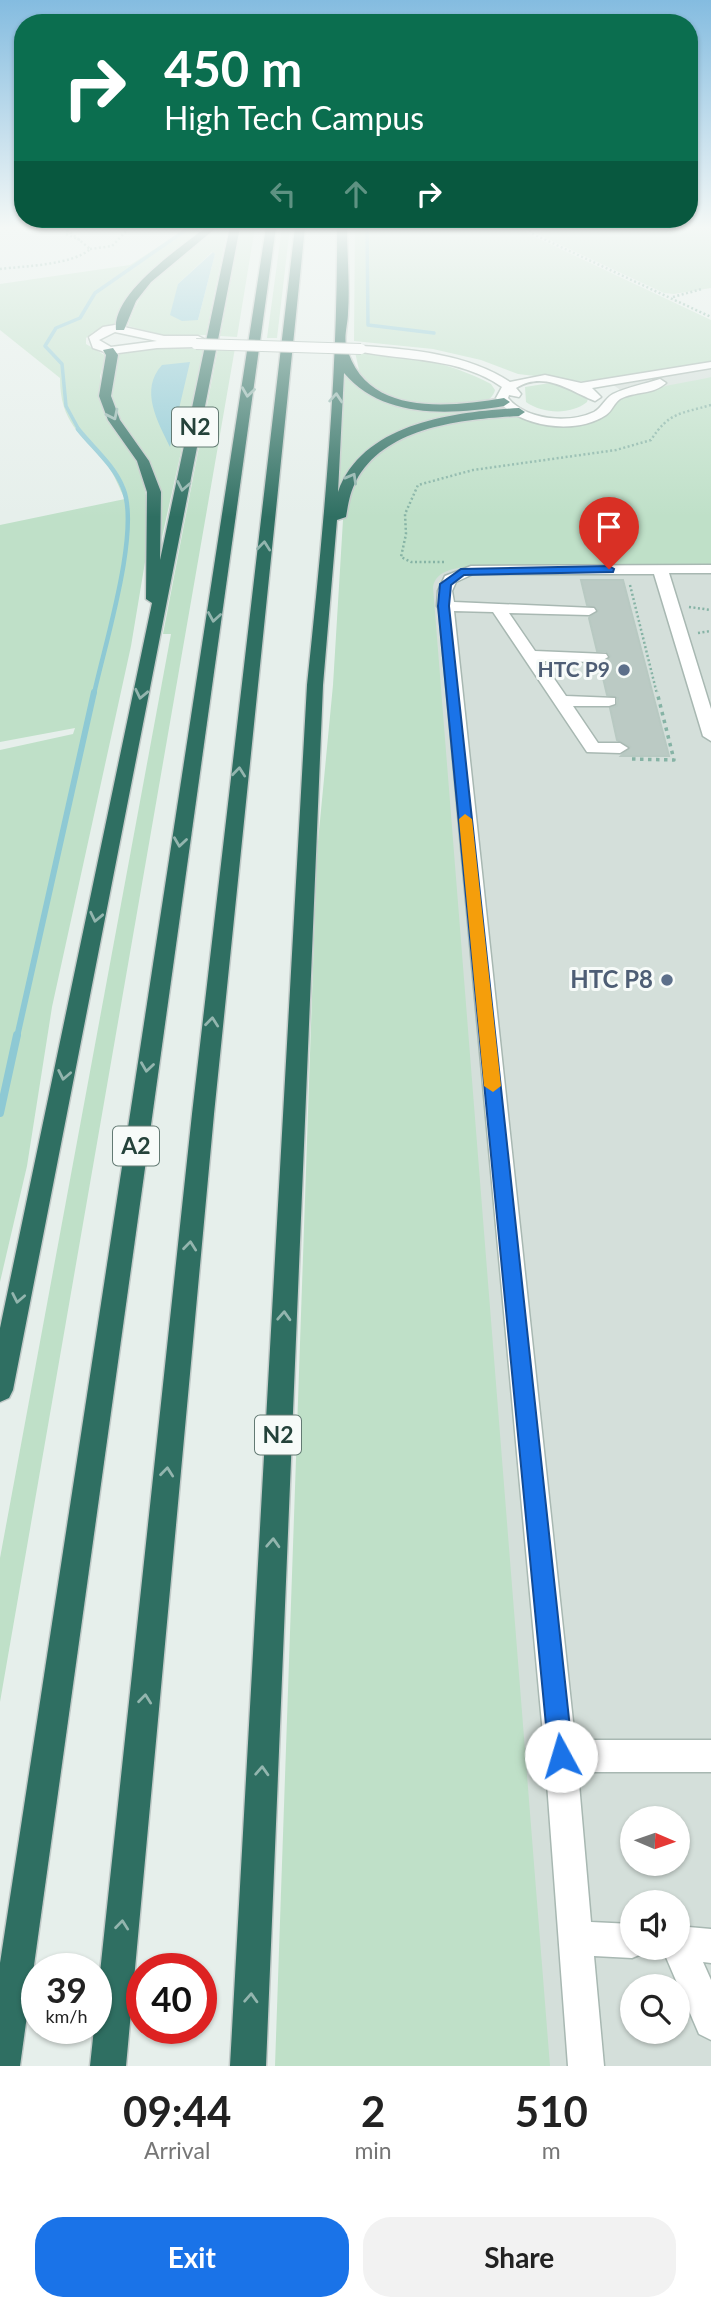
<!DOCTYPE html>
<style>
body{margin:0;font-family:Lato,sans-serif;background:#f2f2f2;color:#222;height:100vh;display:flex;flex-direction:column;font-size:26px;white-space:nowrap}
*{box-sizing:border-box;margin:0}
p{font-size:23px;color:#767676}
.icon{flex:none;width:38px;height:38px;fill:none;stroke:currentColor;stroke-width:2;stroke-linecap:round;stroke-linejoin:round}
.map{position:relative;height:2066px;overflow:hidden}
.drawer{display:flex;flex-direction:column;background:#fff;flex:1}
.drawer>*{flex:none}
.guide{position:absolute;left:14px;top:14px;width:684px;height:214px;border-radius:28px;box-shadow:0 2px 5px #0004;background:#0b6e4f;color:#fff;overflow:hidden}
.needle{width:46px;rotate:92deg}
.fabs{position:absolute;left:620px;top:1806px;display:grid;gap:14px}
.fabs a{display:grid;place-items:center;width:70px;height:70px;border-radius:50%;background:#fff;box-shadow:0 2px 5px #0004;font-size:35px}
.speed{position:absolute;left:21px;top:1953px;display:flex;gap:14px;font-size:35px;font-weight:700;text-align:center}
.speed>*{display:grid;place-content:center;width:91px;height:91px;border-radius:50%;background:#fff;box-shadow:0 2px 5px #0004;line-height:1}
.speed small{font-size:18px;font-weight:400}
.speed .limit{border:10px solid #d22;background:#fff;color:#111}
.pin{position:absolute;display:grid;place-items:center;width:60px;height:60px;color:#fff;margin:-72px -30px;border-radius:50% 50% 50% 0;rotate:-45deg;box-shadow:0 0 7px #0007}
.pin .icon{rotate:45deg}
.me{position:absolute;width:77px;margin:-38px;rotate:354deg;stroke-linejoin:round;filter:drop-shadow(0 0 5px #0008)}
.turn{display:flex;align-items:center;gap:24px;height:147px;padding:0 35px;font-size:32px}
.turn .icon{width:91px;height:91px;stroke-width:2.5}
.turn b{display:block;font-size:49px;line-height:60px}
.lanes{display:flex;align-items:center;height:66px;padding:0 35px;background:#0003;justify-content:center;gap:35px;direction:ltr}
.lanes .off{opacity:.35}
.eta{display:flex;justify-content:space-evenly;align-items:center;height:119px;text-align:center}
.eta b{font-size:42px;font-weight:700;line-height:49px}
.primary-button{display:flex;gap:14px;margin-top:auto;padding:14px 35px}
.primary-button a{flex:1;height:80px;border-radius:28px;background:#1a73e8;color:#fff;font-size:28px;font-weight:700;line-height:80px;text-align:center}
.primary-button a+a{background:#f2f2f2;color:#222}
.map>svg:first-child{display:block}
</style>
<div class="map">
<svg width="711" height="2066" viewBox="0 0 711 2066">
<rect width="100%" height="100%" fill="#e6efeb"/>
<path fill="#d4dfda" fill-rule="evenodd" d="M711 351V2066H416L385 485 662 419 583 364ZM632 1818H677V1864H632ZM632 1902H677V1948H632ZM632 1986H677V2032H632Z"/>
<g fill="#bfe0c8" fill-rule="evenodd">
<path d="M189 227H206L133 288 116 325 93 332 86 338V344L106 356 100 376V396L139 463 150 514 148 544 131 646 52 1007 27 1166 0 1282V750L73 734 75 728 0 742V525L125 499C119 488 115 475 107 465 81 433 60 423 60 378L0 330V284L130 265Z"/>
<path d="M215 227H228L206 335 167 336 128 326C145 271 179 265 215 227ZM212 252 215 254 198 320 178 284Z"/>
<polygon points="241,227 255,227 237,337 220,336"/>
<polygon points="282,227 290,227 277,338 267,338"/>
<polygon points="355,227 521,227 531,235 711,320 711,362 595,383 518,374 481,360 433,349 354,341"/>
<polygon points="544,227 711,227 711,288 674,294 664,293 535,233 548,230"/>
<path d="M160 348 204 349 158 555C160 533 164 511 159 490 150 458 113 420 110 395 108 381 115 366 118 353Z"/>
<polygon points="218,348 235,348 0,1702 0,1558 171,634 163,634"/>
<path d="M355 352C404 354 447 361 491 384L495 390C488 420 404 402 383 394 375 391 368 384 361 379Z"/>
<path d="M344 370C366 406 414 411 452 412 462 412 476 409 484 413 438 425 369 430 344 477 338 487 336 502 332 513Z"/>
<path d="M711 377V565L473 566C458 568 436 569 433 587L550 2066H275L317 852 333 685 343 520C346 507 348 491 354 479 377 433 465 415 512 416 538 417 566 428 592 419 601 416 609 405 617 400 638 389 686 383 711 377Z"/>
<path d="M550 383 566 385 588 398 587 402C571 415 543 414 526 402L525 387Z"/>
</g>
<g fill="#8ec9d4">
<polygon points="213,252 215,254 198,320 182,321 170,315 178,284"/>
<path d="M190 362 170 447C158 422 139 390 162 365Z"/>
</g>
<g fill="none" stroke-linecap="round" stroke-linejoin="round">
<g stroke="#8ec9d4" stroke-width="3.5">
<polyline points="367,227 368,325 434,333"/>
<polyline points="79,430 66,406 62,364 45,346 56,328 80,318 95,293 190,227"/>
</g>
<path stroke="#8ec9d4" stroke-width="4.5" d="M78 429C93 448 114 465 123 488 141 530 104 647 94 694"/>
<polyline stroke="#8ec9d4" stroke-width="6" points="17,1037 94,692"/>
<polyline stroke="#8ec9d4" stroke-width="8" points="0,1113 17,1035"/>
</g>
<polygon fill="#bbcac4" stroke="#b8c9c2" stroke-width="2" points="581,580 623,580 669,756 621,756 630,747 617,740 610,708 617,706 618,698 607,695 600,665 610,656 606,651 597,651 589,618 598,610 587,605"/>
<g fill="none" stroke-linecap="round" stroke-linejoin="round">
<g stroke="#a8b8b2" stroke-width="3">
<g id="minor">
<path d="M115 325 164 336H198L204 339 196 347 157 348 111 354 93 348 89 337 103 327ZM115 332 157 341 111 347 99 340Z"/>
<path d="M361 346C410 349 468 354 510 382L545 375 581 383 711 362V368L592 388 601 397 595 401C571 392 545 370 516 388L521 394 519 397 509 395 508 398C526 420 568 424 594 412 602 408 605 398 613 394 627 387 645 384 660 379L666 383C653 395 635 391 620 399 614 403 612 411 606 415 575 436 517 427 496 398L502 387C460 357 406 361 357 351L355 349Z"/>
<polygon points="711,565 711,573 669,573 711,709 711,741 703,736 654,574 473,574 456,582 452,591 454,602 594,608 596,611 589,615 509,613 535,651 606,654 608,657 600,662 542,661 566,696 615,698 615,704 609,706 573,706 598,743 620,743 628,748 620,753 587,752 493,612 454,611 575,1740 711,1740 711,1772 578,1772 591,1922 632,1924 632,1948 646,1948 644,1953 632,1958 594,1956 604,2066 568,2066 545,1756 439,609 437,606 438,591 445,576 471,566"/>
<polygon points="677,1926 711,1929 711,1963 703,1962 711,1980 711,2040 699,2034 662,1948 677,1948"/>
</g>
</g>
<g stroke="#c2cac8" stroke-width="3">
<g id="highway">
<path d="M206 227H217L151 282 136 301 124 330H116C112 293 179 249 206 227Z"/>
<polygon points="230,227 240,227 13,1390 9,1398 0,1402 0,1328 152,603 146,599 147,492 137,461 108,420 99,396 106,355 103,350 113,348 118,355 111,396 120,420 149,461 161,492 160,560"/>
<polygon points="266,227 276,227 20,2066 0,2066 0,1963"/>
<polygon points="295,227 305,227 214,1114 126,2066 90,2066 192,1114"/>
<path d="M337 227H347C347 255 350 285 348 313 348 322 344 336 346 345 364 416 445 408 504 398L510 402 504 406C450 415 383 419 344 373L338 492C363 422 456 412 519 408L525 412 519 416C464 419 385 426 356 481 350 492 348 505 346 517L337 520 323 685 266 2066H230L307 685C323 533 338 380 337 227Z"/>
</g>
</g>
<g stroke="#86b3a5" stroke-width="2.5" stroke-dasharray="2 2.5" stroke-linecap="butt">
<polyline points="526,227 533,234 711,317"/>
<polyline points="68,230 66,234 80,240"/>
<polyline points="90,249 112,246 130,227"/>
<path d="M0 269C24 266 73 265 90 249L64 227"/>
<polyline points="673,297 702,289"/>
<path d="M444 562H411L401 557 406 534 405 514 418 485 473 470 616 450 651 440C669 412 680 414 711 405"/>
<polyline points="630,585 657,694"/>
<polyline points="689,607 711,610"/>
<polyline points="698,633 711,631"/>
</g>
<polyline stroke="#86b3a5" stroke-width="3.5" stroke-dasharray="3.5 4.5" stroke-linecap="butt" points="632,759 674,760 657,692"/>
<use href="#minor" fill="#fff" fill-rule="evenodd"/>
<use href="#highway" fill="#2f6f62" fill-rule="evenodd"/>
<g stroke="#a8b8b2" stroke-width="12" stroke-linecap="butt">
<polyline id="minor-bridge" points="196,344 361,349"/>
</g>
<use href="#minor-bridge" stroke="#fff" stroke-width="10"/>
</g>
<defs><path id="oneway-chevron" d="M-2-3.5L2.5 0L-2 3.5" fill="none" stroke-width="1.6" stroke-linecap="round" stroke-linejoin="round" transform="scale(1.75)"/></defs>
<g stroke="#93b5ae">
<use href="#oneway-chevron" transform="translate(248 392) rotate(98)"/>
<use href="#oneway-chevron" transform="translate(336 398) rotate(-86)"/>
<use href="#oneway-chevron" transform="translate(113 415) rotate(64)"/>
<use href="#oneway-chevron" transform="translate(352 478) rotate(-61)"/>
<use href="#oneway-chevron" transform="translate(183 486) rotate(101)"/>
<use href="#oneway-chevron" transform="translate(264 546) rotate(-84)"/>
<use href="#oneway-chevron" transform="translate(214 617) rotate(99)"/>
<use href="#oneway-chevron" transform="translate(141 694) rotate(102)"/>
<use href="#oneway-chevron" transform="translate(239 772) rotate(-84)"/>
<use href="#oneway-chevron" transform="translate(180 842) rotate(98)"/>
<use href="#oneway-chevron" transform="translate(96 917) rotate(102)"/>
<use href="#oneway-chevron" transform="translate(212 1022) rotate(-84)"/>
<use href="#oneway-chevron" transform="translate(147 1067) rotate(98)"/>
<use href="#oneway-chevron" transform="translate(64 1075) rotate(101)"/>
<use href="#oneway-chevron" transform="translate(190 1246) rotate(-84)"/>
<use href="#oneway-chevron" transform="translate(18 1298) rotate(101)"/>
<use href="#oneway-chevron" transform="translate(284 1316) rotate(-87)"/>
<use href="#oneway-chevron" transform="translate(167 1472) rotate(-84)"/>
<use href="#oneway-chevron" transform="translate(273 1543) rotate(-87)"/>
<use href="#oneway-chevron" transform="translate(145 1699) rotate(-84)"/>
<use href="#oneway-chevron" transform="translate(262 1771) rotate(-87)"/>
<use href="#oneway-chevron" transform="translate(122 1925) rotate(-84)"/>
<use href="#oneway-chevron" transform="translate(251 1998) rotate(-87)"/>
</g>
<linearGradient id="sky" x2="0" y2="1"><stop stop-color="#84bce0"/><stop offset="0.44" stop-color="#f4f8f6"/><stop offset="1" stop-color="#f4f8f6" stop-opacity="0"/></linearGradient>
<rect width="711" height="517" fill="url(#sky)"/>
<polygon fill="#1a73e8" stroke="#114b97" stroke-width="2" points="609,566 614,569 613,572 464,575 451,585 449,606 573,1756 569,1765 561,1768 553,1765 549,1756 438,606 440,584 461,569"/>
<polygon fill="#f59e0b" points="465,814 472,819 501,1086 493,1092 484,1086 459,819"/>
<g fill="#5c6f8a" stroke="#f7fbf9" stroke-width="2.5">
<circle cx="624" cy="670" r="7"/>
<circle cx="667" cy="980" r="7"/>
</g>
<g text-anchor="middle" stroke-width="6" stroke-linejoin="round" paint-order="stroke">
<g font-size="21" font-weight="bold" fill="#4e5e75" stroke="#f7fbf9" text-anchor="end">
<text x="610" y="677">HTC P9</text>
</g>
<g fill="#f7fbf9" stroke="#637a73" stroke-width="2">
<rect x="172" y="407.5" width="46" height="39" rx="5"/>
<rect x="113" y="1126.5" width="46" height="39" rx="5"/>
<rect x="255" y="1415.5" width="46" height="39" rx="5"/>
</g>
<g font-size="23" font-weight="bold" fill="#24423a">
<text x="195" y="435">N2</text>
<text x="136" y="1154">A2</text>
<text x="278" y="1443">N2</text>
</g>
<g font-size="24" font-weight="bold" fill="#4e5e75" stroke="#f7fbf9" text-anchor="end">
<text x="653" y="988">HTC P8</text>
</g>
</g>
</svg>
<div class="fabs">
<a><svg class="needle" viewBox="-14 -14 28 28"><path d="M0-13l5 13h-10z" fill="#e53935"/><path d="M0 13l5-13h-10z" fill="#767676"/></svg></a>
<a><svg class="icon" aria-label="sound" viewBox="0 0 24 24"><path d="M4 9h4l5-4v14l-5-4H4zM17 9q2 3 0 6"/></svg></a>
<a><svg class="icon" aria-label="search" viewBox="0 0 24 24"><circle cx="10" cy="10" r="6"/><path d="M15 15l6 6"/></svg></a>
</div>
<div class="speed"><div>39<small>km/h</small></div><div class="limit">40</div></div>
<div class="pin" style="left:609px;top:569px;background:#d93025"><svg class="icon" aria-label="arrive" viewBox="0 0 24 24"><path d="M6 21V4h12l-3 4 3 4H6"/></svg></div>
<svg class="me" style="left:561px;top:1756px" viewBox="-20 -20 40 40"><circle r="19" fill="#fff"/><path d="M0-13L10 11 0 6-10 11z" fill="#1a73e8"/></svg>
<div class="guide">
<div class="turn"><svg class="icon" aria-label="right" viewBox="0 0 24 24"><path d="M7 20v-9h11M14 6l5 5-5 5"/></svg><div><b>450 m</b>High Tech Campus</div></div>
<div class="lanes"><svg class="icon off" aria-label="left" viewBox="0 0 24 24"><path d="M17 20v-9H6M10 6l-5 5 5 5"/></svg><svg class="icon off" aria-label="ahead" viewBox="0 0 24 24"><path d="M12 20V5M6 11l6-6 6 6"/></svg><svg class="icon" aria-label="right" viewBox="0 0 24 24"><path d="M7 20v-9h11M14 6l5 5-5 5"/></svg></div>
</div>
</div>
<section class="drawer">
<div class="eta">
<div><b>09:44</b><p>Arrival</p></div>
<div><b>2</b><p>min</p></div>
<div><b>510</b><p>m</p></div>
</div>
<div class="primary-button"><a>Exit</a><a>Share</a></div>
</section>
